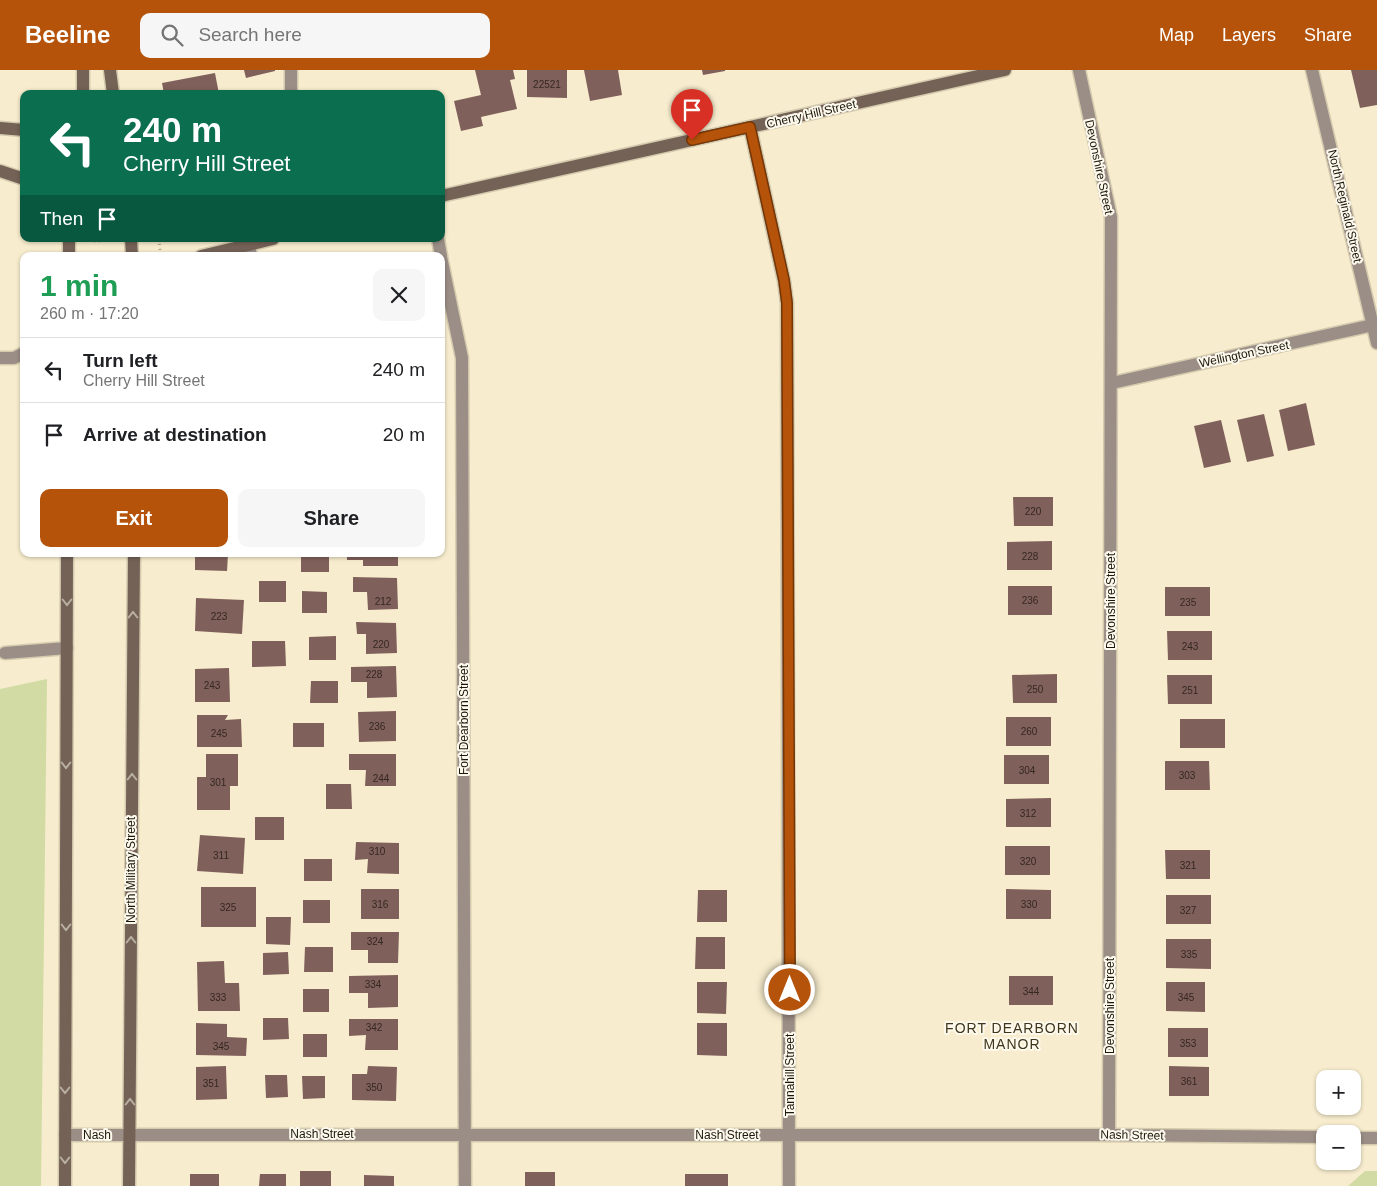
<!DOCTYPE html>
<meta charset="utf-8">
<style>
body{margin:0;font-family:Arial,sans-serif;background:#f6f6f6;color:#202124;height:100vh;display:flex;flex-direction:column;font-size:19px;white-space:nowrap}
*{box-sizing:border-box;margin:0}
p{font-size:16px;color:#757577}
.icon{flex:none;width:28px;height:28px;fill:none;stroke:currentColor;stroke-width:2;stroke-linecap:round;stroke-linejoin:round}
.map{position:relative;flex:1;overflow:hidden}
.drawer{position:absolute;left:20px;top:182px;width:425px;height:305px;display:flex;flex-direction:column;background:#fff;border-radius:10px;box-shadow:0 1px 4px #0004}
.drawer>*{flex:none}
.top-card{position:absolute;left:20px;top:20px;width:425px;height:152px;border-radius:10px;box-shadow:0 1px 4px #0004;background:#0b6e4f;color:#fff;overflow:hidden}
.tools{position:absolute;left:1316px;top:1000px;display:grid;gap:10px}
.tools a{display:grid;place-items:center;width:45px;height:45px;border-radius:10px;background:#fff;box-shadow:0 1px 4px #0004;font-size:25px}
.pin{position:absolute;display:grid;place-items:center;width:42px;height:42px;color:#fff;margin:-51px -21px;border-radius:50% 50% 50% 0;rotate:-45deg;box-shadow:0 0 5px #0007}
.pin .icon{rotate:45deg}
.me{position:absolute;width:55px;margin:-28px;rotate:0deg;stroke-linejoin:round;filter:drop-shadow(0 0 4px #0008)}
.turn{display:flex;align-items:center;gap:18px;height:105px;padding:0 20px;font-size:22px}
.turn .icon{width:65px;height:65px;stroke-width:2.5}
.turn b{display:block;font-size:35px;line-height:42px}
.then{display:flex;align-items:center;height:48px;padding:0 20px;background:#0003;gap:10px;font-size:19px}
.round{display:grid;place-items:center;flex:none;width:52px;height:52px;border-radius:10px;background:#f6f6f6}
.overview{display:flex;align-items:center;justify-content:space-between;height:85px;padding:0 20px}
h1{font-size:30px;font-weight:700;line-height:38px;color:#1e9e55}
.button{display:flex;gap:10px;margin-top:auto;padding:10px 20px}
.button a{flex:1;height:58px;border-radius:10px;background:#b45309;color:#fff;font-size:20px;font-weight:700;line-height:58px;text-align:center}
.button a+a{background:#f6f6f6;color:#202124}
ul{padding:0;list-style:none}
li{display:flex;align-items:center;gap:15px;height:65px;padding:0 20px;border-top:1px solid #e0e0e0}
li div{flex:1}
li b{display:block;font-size:19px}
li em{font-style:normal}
header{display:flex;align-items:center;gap:30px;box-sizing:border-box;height:70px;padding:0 25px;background:#b45309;color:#fff}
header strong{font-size:24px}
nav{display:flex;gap:28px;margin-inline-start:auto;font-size:18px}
.search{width:350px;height:45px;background:#f6f6f6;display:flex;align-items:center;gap:12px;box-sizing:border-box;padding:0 18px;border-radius:10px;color:#757577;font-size:19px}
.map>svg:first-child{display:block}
</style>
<header>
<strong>Beeline</strong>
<div class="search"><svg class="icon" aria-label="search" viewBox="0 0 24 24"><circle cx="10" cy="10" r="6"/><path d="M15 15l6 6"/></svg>Search here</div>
<nav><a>Map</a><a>Layers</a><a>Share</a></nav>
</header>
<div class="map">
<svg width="1377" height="1116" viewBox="0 0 1377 1116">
<rect width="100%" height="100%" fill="#f7eccd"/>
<g fill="#d1dba3">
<polygon points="47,609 41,1116 0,1116 0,619"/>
<polygon points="1365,1101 1377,1101 1377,1116 1348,1116"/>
</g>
<g fill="#80605b">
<polygon points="244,0 275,0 275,1 246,8"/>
<polygon points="475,0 513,0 515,9 510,10 517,39 481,47 483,56 461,61 454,31 481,25"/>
<polygon points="527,0 567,0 567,28 527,27"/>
<polygon points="584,0 618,0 622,25 590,31"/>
<polygon points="702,0 725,0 725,1 703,5"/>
<polygon points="1351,0 1377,0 1377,35 1360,38"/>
<polygon points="215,3 219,24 164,24 162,13"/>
<polygon points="396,21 397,24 385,24 385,23"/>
<polygon points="1306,333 1315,375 1288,381 1279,340"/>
<polygon points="1264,344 1274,386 1247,392 1237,350"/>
<polygon points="1221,350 1231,392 1204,398 1194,356"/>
<polygon points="1013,427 1053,427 1053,456 1014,456"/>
<polygon points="1052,471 1052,500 1007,500 1007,472"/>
<polygon points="195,484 228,484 227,501 195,500"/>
<rect x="301" y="484" width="28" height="18"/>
<polygon points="347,484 398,484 398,496 363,496 363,490 347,490"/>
<polygon points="353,507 397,508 398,539 368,540 367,522 353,522"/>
<rect x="259" y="511" width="27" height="21"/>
<rect x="1008" y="516" width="44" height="29"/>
<rect x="1165" y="517" width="45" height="29"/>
<polygon points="302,521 327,522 327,543 302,543"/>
<polygon points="196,528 244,530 242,564 195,561"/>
<polygon points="356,552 396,553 397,583 366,584 366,564 357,564"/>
<polygon points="1167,561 1212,561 1212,590 1168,590"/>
<polygon points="336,566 336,590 309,590 309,567"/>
<polygon points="252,571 285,571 286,596 252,597"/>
<polygon points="396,596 397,627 367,628 367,612 351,612 351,597"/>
<polygon points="229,598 230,632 195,632 195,599"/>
<polygon points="1057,604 1057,633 1013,633 1012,605"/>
<polygon points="1167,605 1212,605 1212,634 1168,634"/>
<polygon points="311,611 338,611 338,633 310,633"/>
<polygon points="396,641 396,671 359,672 358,642"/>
<polygon points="197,645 228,645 225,650 241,649 242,677 197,677"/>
<rect x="1006" y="647" width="45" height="29"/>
<rect x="1180" y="649" width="45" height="29"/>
<rect x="293" y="653" width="31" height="24"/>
<polygon points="206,684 238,684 238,716 230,716 230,740 197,740 197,707 206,707"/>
<polygon points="349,684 396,684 396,716 365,716 366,700 349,700"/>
<rect x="1004" y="685" width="45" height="29"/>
<polygon points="1165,691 1209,691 1210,720 1165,720"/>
<polygon points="326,714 351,714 352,739 326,739"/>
<polygon points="1051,728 1051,757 1006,757 1006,729"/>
<rect x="255" y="747" width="29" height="23"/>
<polygon points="200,765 245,768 243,804 197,801"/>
<polygon points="356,772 399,773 399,804 367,803 368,789 355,790"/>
<rect x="1005" y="776" width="45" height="29"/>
<polygon points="1165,780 1210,780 1210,809 1166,809"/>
<rect x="304" y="789" width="28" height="22"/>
<rect x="201" y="817" width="55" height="40"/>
<rect x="361" y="819" width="38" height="30"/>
<polygon points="1006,819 1051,820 1051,849 1006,849"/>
<polygon points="698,820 727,820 727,852 697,852"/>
<rect x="1166" y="825" width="45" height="29"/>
<rect x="303" y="830" width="27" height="23"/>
<polygon points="266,847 291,847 290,875 266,874"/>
<polygon points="351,862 399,862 398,893 368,893 368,880 351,880"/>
<polygon points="696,867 725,867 725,899 695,899"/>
<polygon points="1166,869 1211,869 1211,899 1166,898"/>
<polygon points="305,877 333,877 333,902 304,902"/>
<polygon points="288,882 289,904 263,905 263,883"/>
<polygon points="224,891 225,913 239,913 240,941 198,941 197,892"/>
<polygon points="398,905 398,937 368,938 368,923 349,923 349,906"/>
<rect x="1009" y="906" width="44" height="29"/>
<polygon points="697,912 727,912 726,944 697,943"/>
<polygon points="1166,912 1205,912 1205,942 1166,941"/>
<rect x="303" y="919" width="26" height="23"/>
<polygon points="263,948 288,948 289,969 263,970"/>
<polygon points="349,949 398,949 398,980 365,980 366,965 349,966"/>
<polygon points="196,953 227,954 227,967 247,968 246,986 196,985"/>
<polygon points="697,953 727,953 727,986 697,985"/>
<rect x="1168" y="958" width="40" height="29"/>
<rect x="303" y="964" width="24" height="23"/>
<polygon points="226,996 227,1029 196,1030 196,997"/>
<polygon points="368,996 397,997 396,1031 352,1030 352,1004 367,1004"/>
<polygon points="1169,996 1209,997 1209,1026 1169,1026"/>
<polygon points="265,1005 287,1005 288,1027 266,1028"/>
<polygon points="302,1006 325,1006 325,1028 303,1029"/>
<rect x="300" y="1101" width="31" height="15"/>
<rect x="525" y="1102" width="30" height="14"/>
<rect x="190" y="1104" width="29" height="12"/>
<polygon points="260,1104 286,1104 286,1116 259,1116"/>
<rect x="685" y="1104" width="43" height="12"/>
<polygon points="364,1105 394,1106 394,1116 364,1116"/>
</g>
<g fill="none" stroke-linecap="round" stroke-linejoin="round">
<g stroke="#d4caae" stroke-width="15">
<g id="lane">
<polyline points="291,0 291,24"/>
<polyline points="249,175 251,186"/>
<polyline points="0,288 14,288 24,283"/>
<polyline points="5,583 67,578"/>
</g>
</g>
<g stroke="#d4caae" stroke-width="15">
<g id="street">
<polyline points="1079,0 1111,147 1109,1065"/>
<polyline points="1312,0 1377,273"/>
<polyline points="750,57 784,211 787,233 789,1116"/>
<polyline points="438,169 441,186"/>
<polyline points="441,187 462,288 465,1116"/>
<polyline points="1112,313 1377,254"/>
<polyline points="65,1065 1109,1065 1325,1067"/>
<polyline points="1352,1068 1377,1068"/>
</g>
</g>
<g stroke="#d4caae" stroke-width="15">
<g id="secondary">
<polyline points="110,0 113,24"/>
<polyline points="83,24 83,0"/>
<polyline points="0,58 24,60"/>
<polyline points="0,101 24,109"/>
<polyline points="441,126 1005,0"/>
<polyline points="131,169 132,186"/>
<polyline points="69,186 69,169"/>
<polyline points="201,186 273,169"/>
<polyline points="65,1116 67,484"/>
<polyline points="129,1116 134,484"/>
</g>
</g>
<g stroke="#aba38a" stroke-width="3" stroke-dasharray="1 4" stroke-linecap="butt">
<polyline points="159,169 160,180"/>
<polyline points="94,171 104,171"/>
</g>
<use href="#lane" stroke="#9b8e86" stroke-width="12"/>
<use href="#street" stroke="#9b8e86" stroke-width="12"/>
<use href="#secondary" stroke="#746256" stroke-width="12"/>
</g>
<defs><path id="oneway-chevron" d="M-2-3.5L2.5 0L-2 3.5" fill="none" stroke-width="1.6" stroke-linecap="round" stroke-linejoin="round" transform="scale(1.25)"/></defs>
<g stroke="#b9aea2">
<use href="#oneway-chevron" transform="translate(67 532) rotate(90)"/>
<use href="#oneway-chevron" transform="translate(133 545) rotate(-90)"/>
<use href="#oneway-chevron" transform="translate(66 695) rotate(90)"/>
<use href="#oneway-chevron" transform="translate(132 707) rotate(-90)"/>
<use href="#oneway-chevron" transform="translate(66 857) rotate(90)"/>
<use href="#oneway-chevron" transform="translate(131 870) rotate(-90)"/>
<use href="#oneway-chevron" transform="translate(65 1020) rotate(90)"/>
<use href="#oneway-chevron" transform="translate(130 1032) rotate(-90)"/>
<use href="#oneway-chevron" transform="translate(65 1090) rotate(90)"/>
</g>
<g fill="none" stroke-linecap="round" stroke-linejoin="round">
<g stroke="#753606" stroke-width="12">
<polyline id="route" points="692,70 750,57 784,210 787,233 790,920"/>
</g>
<use href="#route" stroke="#b45309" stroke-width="9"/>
</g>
<g text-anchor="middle" stroke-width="4" stroke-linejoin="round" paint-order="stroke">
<g font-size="10" fill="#34281f">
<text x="547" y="18">22521</text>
<text x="1033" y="445">220</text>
<text x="1030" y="490">228</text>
<text x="1030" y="534">236</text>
<text x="383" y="535">212</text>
<text x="1188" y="536">235</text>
<text x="219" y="550">223</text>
<text x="381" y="578">220</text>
<text x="1190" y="580">243</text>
<text x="374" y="608">228</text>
<text x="212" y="619">243</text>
<text x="1035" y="623">250</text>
<text x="1190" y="624">251</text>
<text x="377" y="660">236</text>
<text x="1029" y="665">260</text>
<text x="219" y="667">245</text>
<text x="1027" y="704">304</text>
<text x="1187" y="709">303</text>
<text x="381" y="712">244</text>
<text x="218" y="716">301</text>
<text x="1028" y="747">312</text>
<text x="377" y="785">310</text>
<text x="221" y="789">311</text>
<text x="1028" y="795">320</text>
<text x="1188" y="799">321</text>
<text x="380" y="838">316</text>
<text x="1029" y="838">330</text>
<text x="228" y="841">325</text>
<text x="1188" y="844">327</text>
<text x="375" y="875">324</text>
<text x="1189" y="888">335</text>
<text x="373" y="918">334</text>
<text x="1031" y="925">344</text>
<text x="218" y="931">333</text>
<text x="1186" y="931">345</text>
<text x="374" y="961">342</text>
<text x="1188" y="977">353</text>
<text x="221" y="980">345</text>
<text x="1189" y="1015">361</text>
<text x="211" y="1017">351</text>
<text x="374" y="1021">350</text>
</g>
<g font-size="12" fill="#1a160b" stroke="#fef9ed">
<text transform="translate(811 44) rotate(-13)" y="4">Cherry Hill Street</text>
<text transform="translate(1099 97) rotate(78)" y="4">Devonshire Street</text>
<text transform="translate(1345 136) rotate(77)" y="4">North Reginald Street</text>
<text transform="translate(1244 284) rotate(-12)" y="4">Wellington Street</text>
<text transform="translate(1111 531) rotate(-90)" y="4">Devonshire Street</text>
<text transform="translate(464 650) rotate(-90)" y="4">Fort Dearborn Street</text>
<text transform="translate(131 800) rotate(-90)" y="4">North Military Street</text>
<text transform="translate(1110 936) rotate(-90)" y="4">Devonshire Street</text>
<text transform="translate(790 1005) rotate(-90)" y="4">Tannahill Street</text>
<text x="322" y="1068">Nash Street</text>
<text x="97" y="1069">Nash</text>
<text x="727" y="1069">Nash Street</text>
<text transform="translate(1132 1065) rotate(1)" y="4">Nash Street</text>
</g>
<g font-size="14" letter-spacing="1" fill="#3e351b" stroke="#fef9ed">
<text x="1012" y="963">FORT DEARBORN<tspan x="1012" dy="16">MANOR</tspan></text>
</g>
</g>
</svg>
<div class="tools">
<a>+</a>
<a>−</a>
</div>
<div class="pin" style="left:692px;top:70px;background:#d93025"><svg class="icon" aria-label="arrive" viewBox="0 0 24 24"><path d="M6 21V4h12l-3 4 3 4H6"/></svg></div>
<svg class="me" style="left:790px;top:920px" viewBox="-20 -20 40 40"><circle r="17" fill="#b45309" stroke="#fff" stroke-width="3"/><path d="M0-11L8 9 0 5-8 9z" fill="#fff"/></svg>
<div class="top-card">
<div class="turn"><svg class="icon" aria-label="left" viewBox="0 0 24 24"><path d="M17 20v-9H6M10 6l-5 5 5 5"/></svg><div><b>240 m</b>Cherry Hill Street</div></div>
<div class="then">Then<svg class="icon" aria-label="arrive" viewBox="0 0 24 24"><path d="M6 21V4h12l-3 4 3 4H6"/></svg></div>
</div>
<section class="drawer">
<div class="overview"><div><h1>1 min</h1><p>260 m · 17:20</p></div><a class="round"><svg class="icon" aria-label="close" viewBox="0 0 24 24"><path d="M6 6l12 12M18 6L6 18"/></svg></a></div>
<ul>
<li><svg class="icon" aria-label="left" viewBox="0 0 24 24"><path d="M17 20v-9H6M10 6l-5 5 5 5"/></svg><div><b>Turn left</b><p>Cherry Hill Street</p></div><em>240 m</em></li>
<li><svg class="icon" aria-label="arrive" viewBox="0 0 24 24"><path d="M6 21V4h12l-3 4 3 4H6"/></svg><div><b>Arrive at destination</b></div><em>20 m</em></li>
</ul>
<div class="button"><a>Exit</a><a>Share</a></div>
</section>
</div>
